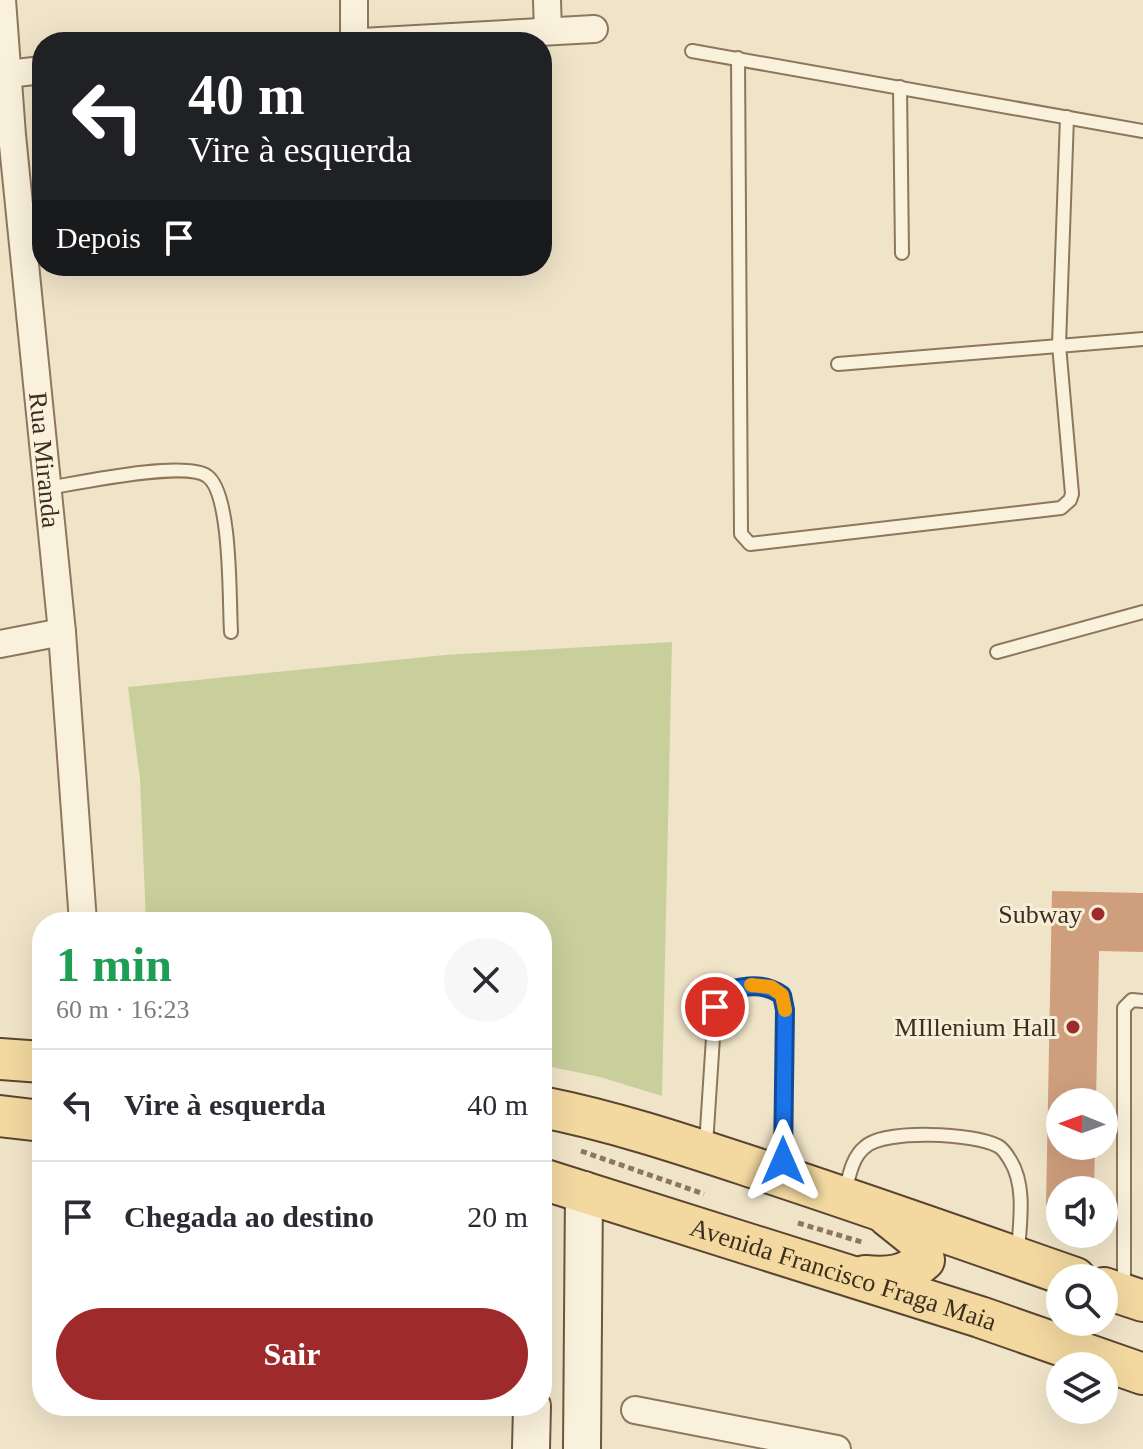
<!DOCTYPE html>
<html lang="pt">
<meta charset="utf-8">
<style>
body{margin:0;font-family:Georgia,serif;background:#f7f7f7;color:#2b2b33;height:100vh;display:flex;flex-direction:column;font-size:30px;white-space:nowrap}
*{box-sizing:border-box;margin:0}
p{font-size:26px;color:#7c7c81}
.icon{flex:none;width:44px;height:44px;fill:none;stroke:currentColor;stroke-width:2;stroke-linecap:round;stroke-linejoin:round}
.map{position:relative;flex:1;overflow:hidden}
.panel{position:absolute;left:32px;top:912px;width:520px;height:504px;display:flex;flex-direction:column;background:#fff;border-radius:32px;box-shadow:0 8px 32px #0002}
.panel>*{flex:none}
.hud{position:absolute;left:32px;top:32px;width:520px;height:244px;border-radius:32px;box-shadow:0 8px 32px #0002;background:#202124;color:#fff;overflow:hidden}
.needle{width:52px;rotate:271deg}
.controls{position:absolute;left:1046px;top:1088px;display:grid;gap:16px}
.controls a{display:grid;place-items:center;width:72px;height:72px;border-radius:50%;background:#fff;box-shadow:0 8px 32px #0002;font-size:40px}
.pin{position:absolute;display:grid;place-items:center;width:68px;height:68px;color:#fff;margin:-34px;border:4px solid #fff;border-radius:50%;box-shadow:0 2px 8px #0007}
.me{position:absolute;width:88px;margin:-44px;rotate:0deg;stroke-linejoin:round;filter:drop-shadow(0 0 6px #0008)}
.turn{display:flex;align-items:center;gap:28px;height:168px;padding:0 24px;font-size:36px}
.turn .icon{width:104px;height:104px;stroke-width:2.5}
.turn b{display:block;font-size:56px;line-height:68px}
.then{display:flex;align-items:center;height:76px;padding:0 24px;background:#0003;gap:16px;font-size:30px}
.round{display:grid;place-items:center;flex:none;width:84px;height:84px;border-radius:42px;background:#f7f7f7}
.summary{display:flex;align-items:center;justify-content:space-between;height:136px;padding:0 24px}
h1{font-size:48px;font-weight:600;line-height:60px;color:#1e9e55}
.button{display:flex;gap:16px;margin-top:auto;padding:16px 24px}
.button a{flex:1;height:92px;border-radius:48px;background:#9e2a2b;color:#fff;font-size:32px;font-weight:600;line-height:92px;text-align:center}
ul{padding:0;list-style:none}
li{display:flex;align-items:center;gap:24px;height:112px;padding:0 24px;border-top:2px solid #e1e1e2}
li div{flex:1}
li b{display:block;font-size:30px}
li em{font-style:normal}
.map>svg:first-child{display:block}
</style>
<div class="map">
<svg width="1143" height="1449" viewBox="0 0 1143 1449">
<rect width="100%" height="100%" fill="#f0e4c8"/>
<polygon fill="#c9cf9b" points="672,642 662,1096 600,1077 542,1065 542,922 146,922 140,779 128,687 445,655"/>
<polygon fill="#cf9f7d" points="1052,891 1143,893 1143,952 1099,951 1096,1102 1060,1102 1060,1146 1095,1146 1094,1190 1060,1190 1060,1206 1046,1205"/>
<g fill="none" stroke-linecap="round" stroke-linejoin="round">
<g stroke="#8d765c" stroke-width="16">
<g id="lane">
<polyline points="692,51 1143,131"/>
<polyline points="738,58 741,534 750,544 1061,508 1070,500 1072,494 1059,345 1067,117"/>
<polyline points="900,87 902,253"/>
<polyline points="838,364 1143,339"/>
<path d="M48 488C78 483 185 460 207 476 232 493 229 601 231 632"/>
<polyline points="997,652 1143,612"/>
<path d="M706 1145 715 1007 724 991C745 986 763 982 782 995L785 1010 783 1170"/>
<path d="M845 1192C849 1177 852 1157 865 1147 885 1129 974 1133 998 1146 1002 1148 1007 1155 1010 1160 1026 1185 1020 1222 1018 1251"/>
<polyline points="1124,1290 1124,1008 1132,1000 1143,1001"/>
</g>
</g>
<g stroke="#8d765c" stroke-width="30">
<g id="street">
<path id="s1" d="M2 0 12 135 62 632 83 922"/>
<polyline points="354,0 354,42"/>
<polyline points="547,0 548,31"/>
<polyline points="362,42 594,29"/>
<polyline points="8,74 42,70"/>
<polyline points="0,644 62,632"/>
<polyline points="635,1410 837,1449"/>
</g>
</g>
<g stroke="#6f573f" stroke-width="40">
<g id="secondary">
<polyline points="531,1449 532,1406"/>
<polyline points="582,1449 584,1190"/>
</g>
</g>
<g stroke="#5b4430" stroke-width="44">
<g id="primary">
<polyline points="0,1059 42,1062"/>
<path d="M542 1107C618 1122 691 1147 764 1171 868 1205 972 1242 1075 1278"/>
<polyline points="0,1116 42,1121"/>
<path id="s2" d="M542 1179 980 1317 1143 1374"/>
<path d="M865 1276C889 1278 906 1277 924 1260L918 1240 888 1216"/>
<polyline points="1104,1288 1143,1301"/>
</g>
</g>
<g stroke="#8d765c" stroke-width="5" stroke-dasharray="6 4" stroke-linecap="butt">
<polyline points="581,1151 704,1194"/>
<polyline points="798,1223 865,1243"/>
</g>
<use href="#lane" stroke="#faf1dc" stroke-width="12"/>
<use href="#street" stroke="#faf1dc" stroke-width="26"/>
<use href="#secondary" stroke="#faf1dc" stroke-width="36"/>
<use href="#primary" stroke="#f3d9a0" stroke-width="40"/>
</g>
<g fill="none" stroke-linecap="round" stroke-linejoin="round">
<g stroke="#114b97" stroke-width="20">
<path id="route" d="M715 1007 724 991C745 986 763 982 782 995L785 1010 783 1161"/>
</g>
<use href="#route" stroke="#1a73e8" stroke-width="14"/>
<polyline stroke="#f59e0b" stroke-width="14" points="751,985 771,987 782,995 785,1010"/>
</g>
<g fill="#9e2a2b" stroke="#f7eed8" stroke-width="3">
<circle cx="1098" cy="914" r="8"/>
<circle cx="1073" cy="1027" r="8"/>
</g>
<g text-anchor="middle" stroke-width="6" stroke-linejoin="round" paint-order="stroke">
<g font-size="26" fill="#3d2e20" stroke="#f7eed8">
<text dy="9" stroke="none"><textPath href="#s1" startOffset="462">Rua Miranda</textPath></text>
<text dy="9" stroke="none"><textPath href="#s2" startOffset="316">Avenida Francisco Fraga Maia</textPath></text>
</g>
<g font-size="26" fill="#3d2e20" stroke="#f7eed8" text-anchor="end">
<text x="1082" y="923">Subway</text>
<text x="1057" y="1036">MIllenium Hall</text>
</g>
</g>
</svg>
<div class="controls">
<a><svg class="needle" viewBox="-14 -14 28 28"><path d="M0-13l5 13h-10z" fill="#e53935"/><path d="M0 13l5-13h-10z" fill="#7c7c81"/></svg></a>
<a><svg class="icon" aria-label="sound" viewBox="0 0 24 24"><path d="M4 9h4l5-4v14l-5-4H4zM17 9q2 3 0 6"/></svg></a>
<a><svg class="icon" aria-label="search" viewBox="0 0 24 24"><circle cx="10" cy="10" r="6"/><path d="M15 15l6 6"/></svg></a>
<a><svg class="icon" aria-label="layers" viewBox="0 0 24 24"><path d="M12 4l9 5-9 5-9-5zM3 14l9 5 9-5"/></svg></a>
</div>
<div class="pin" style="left:715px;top:1007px;background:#d93025"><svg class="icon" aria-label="arrive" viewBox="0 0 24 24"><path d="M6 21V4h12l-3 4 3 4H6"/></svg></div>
<svg class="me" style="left:783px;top:1161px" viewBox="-20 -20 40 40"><path d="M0-17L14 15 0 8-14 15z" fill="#1a73e8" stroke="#fff" stroke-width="4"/></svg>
<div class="hud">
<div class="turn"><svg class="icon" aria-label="left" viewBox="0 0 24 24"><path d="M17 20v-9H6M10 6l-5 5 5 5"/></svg><div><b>40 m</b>Vire à esquerda</div></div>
<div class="then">Depois<svg class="icon" aria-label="arrive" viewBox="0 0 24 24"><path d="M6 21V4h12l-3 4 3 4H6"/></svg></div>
</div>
<section class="panel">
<div class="summary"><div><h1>1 min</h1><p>60 m · 16:23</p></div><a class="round"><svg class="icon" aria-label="close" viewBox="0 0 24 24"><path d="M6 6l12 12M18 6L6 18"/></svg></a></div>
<ul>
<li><svg class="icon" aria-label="left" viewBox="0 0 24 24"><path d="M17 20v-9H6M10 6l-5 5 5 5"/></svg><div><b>Vire à esquerda</b></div><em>40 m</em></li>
<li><svg class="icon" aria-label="arrive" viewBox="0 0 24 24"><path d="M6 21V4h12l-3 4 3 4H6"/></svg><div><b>Chegada ao destino</b></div><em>20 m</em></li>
</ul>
<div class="button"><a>Sair</a></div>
</section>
</div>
